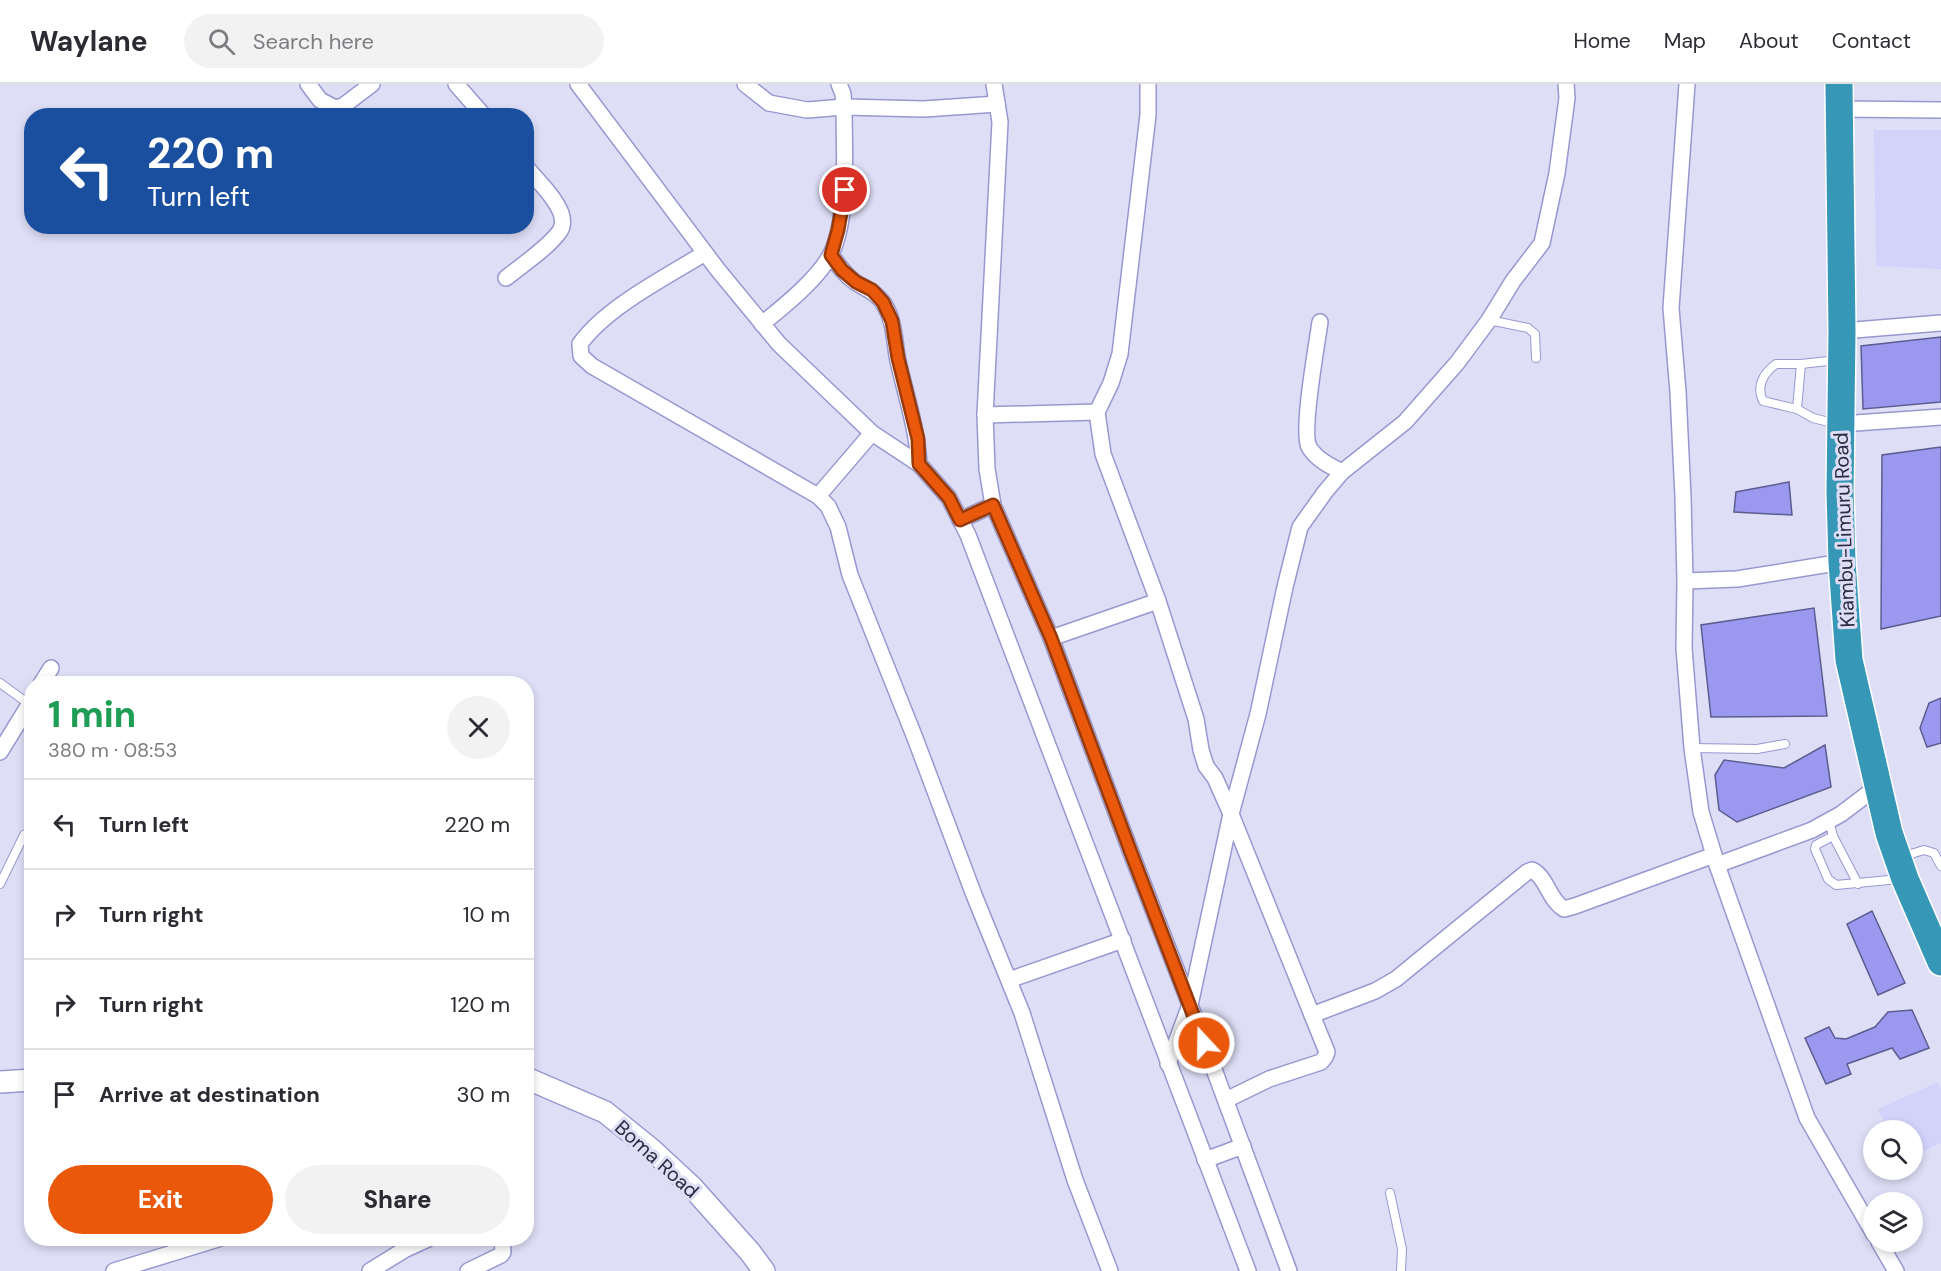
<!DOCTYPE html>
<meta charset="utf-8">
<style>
body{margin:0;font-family:"DM Sans",sans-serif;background:#f2f2f3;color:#2b2b33;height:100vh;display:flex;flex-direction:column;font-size:22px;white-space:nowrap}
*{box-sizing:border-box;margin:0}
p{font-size:20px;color:#7c7c81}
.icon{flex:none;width:33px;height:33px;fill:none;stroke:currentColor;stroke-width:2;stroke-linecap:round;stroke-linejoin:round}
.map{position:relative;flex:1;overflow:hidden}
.panel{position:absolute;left:24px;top:592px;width:510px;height:570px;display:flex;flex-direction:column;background:#fff;border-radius:24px;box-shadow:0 3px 9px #0003}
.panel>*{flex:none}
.guide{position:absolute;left:24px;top:24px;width:510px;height:126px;border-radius:24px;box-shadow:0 3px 9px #0003;background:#1a4fa0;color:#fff;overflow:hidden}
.fabs{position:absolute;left:1863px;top:1036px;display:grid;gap:12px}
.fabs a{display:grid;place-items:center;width:60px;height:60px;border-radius:50%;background:#fff;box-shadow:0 3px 9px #0003;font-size:30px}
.pin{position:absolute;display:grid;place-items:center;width:51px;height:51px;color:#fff;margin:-26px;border:3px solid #fff;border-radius:50%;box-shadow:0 2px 6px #0007}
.me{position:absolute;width:66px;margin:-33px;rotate:339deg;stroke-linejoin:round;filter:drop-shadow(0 0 4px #0008)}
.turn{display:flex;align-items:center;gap:21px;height:126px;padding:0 24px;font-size:27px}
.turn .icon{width:78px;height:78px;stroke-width:2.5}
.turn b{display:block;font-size:42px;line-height:51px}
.round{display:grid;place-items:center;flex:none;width:63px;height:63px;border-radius:32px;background:#f2f2f3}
.head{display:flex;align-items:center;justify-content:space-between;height:102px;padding:0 24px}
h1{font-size:36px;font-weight:800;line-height:45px;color:#1e9e55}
.primary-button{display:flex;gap:12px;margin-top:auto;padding:12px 24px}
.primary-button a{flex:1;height:69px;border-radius:36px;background:#ea580c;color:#fff;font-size:24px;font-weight:800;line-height:69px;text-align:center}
.primary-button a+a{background:#f2f2f3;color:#2b2b33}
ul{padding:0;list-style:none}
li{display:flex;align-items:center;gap:18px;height:90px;padding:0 24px;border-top:2px solid #e1e1e2}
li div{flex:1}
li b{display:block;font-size:22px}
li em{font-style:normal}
header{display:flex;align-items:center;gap:36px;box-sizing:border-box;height:84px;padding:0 30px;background:#fff;border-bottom:2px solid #e1e1e2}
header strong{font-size:28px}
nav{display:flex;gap:33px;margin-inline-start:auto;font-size:21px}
.search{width:420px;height:54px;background:#f2f2f3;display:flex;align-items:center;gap:15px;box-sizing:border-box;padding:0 21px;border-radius:33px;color:#7c7c81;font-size:22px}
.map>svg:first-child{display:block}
</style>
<header>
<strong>Waylane</strong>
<div class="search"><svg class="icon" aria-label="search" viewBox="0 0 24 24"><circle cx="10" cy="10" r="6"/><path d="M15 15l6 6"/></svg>Search here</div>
<nav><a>Home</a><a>Map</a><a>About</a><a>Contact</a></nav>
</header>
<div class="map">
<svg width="1941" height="1187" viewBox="0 0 1941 1187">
<rect width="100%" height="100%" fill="#dedff7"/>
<g fill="#d2d3fb">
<polygon points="1874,46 1941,46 1941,185 1876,182"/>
<polygon points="1938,998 1941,1005 1941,1059 1913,1072 1912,1047 1888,1047 1878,1025"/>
</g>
<g fill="#9b98f0" stroke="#5d5c90" stroke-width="1.5">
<polygon points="1941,253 1941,318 1863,325 1861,262"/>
<polygon points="1941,363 1941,532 1881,545 1882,371"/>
<polygon points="1789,398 1792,431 1734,428 1736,408"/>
<polygon points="1814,524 1827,632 1711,633 1701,541"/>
<polygon points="1941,614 1941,659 1927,663 1920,644 1929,619"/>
<polygon points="1825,661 1831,703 1737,738 1719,726 1715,691 1724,676 1784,684"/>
<polygon points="1872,827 1905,899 1878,911 1847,840"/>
<polygon points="1912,926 1929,964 1900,975 1892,964 1847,980 1851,990 1826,1000 1805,954 1829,943 1835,954 1846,955 1875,943 1888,928"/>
</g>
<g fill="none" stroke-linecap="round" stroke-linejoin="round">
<g stroke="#9898d0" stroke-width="10">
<g id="lane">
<polyline points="1489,236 1528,244 1535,250 1536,274"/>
<polyline points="1797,325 1801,280"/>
<path d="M1837 340 1813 334 1797 325 1763 317C1756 303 1763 289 1776 280H1801L1837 276"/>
<polyline points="0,599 29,620"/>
<polyline points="1692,664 1757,665 1785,660"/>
<polyline points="1829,737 1833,752 1858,800"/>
<polyline points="1833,752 1816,761 1815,765 1828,795 1836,801 1900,795"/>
<polyline points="1901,773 1924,766 1934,769 1941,782"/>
<polyline points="0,800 24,751"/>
<polyline points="1390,1109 1402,1165 1401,1187"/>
</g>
</g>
<g stroke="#9898d0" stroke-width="18">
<g id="street">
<polyline points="308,0 320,16 335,24 343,22 372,0"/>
<polyline points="456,0 484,32"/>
<polyline points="578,0 718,186 779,260 872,349 919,380 949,414 968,451 1248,1187"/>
<polyline points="745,0 769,19 807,26 844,23 924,25 997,20"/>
<polyline points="994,0 1000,38 985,331 987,385 993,421 1051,554 1130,766 1190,921 1168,980"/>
<path d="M1148 0V31L1120 270 1111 299 1097 328 1103 370 1158 517 1196 635 1201 666 1206 682 1215 694 1231 730 1312 931 1375 907 1396 895 1527 788 1532 786C1547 793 1548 815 1564 825L1575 822 1714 771"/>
<polyline points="1687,0 1671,224 1678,308 1683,413 1685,497 1684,564 1692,664 1701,728 1717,781 1807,1034 1874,1150"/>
<polyline points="1840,25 1941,26"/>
<path d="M705 169C666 193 605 224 580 260L581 272 592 282 818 412 828 422 838 443 850 491 915 654 974 811 1022 929 1075 1096 1110 1187"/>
<path d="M831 171C838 181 845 191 855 198 866 205 876 208 884 220 895 238 894 257 898 277 906 312 917 345 919 380"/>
<path d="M506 194C522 181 548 164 560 147 563 142 563 135 561 129 554 112 538 97 526 83"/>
<path d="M1320 238C1317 260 1301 347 1309 363 1316 375 1330 382 1342 388"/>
<path d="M762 240C784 222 818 195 831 170 849 133 844 64 844 23L843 10 839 0"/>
<polyline points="1842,247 1941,239"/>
<polyline points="985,331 1097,328"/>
<polyline points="1841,340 1941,333"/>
<polyline points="818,412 872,349"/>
<polyline points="960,436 993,421"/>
<polyline points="1685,497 1737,495 1842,478"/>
<polyline points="1051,554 1158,517"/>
<polyline points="41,600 51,584"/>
<polyline points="0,668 32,616"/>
<polyline points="1717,781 1812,746 1841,730 1878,702"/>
<polyline points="1009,896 1123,856"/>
<polyline points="1226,1016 1269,995 1321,978 1325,973 1327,968 1312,931"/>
<polyline points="1205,1076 1243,1062"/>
<polyline points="1879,1158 1896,1187"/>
<polyline points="114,1187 218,1155"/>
<polyline points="370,1187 404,1166 428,1155"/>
<polyline points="468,1187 501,1171 503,1168 502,1155"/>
<polyline points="1289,1187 1190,921 1231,730 1258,630 1285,503 1300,443 1325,408 1342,388 1405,338 1457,279 1489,236 1513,197 1542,159 1557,89 1567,14 1566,0"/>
</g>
</g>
<g stroke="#9898d0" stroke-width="24">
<g id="secondary">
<polyline points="526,994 605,1028 651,1065 692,1103 750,1168 764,1187"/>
<polyline points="0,998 32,996"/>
</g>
</g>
<g stroke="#fff" stroke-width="30">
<polyline id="highway" points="1839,0 1842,247 1840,408 1842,478 1849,576 1889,749 1905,795 1941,878"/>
</g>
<use href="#lane" stroke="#fff" stroke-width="8"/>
<use href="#street" stroke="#fff" stroke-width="15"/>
<use href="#secondary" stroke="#fff" stroke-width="21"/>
<use href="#highway" stroke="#3797b7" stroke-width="27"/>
</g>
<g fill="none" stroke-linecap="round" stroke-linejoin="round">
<g stroke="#983908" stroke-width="15">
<polyline id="route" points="845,106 838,146 831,171 842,186 856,198 872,206 883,218 892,237 898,274 918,355 919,380 949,414 960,436 993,421 1051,554 1130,766 1204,959"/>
</g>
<use href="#route" stroke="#ea580c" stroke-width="10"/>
</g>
<g text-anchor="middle" stroke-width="6" stroke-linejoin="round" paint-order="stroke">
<g font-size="20" fill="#2b2b41" stroke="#dedff7">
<text transform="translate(1844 446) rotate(-92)" y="7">Kiambu-Limuru Road</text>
<text transform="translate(657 1075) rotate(42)" y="7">Boma Road</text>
</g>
</g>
</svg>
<div class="fabs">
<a><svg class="icon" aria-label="search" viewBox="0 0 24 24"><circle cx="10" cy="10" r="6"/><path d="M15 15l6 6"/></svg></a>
<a><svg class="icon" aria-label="layers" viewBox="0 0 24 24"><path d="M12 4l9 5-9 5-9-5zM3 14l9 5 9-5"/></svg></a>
</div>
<div class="pin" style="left:845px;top:106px;background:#d93025"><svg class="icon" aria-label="arrive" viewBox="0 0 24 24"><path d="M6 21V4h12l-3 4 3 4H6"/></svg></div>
<svg class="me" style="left:1204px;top:959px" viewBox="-20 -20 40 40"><circle r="17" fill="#ea580c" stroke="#fff" stroke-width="3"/><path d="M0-11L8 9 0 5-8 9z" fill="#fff"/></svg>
<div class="guide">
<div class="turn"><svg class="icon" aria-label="left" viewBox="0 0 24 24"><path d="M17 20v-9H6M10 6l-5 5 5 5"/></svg><div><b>220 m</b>Turn left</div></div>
</div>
<section class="panel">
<div class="head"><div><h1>1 min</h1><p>380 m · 08:53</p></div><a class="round"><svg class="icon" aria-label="close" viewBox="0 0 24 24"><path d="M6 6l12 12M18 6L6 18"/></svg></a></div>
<ul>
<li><svg class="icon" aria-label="left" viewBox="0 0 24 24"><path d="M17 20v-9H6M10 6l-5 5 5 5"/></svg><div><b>Turn left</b></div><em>220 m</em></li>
<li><svg class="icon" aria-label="right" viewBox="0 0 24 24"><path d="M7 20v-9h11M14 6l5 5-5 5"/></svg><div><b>Turn right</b></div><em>10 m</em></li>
<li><svg class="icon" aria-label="right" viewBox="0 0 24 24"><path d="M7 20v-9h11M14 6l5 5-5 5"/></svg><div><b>Turn right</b></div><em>120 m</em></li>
<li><svg class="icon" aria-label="arrive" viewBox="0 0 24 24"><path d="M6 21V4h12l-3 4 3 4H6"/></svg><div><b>Arrive at destination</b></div><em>30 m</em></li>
</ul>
<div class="primary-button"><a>Exit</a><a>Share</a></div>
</section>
</div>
